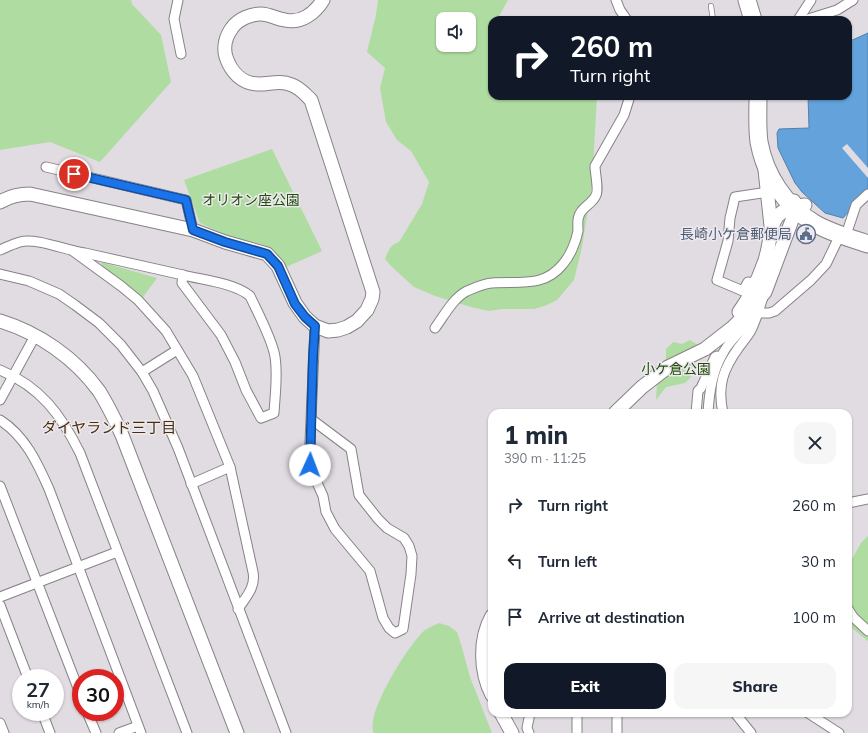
<!DOCTYPE html>
<meta charset="utf-8">
<style>
body{margin:0;font-family:Mulish,"Noto Sans JP",sans-serif;background:#f6f6f7;color:#1f2937;height:100vh;display:flex;flex-direction:column;font-size:15px;white-space:nowrap}
*{box-sizing:border-box;margin:0}
p{font-size:13px;color:#747a83}
.icon{flex:none;width:22px;height:22px;fill:none;stroke:currentColor;stroke-width:2;stroke-linecap:round;stroke-linejoin:round}
.map{position:relative;flex:1;overflow:hidden}
.drawer{position:absolute;left:488px;top:409px;width:364px;height:308px;display:flex;flex-direction:column;background:#fff;border-radius:12px;box-shadow:0 1px 3px #0004}
.drawer>*{flex:none}
.guide{position:absolute;left:488px;top:16px;width:364px;height:84px;border-radius:12px;box-shadow:0 1px 3px #0004;background:#111827;color:#fff;overflow:hidden}
.controls{position:absolute;left:436px;top:12px;display:grid;gap:8px}
.controls a{display:grid;place-items:center;width:40px;height:40px;border-radius:8px;background:#fff;box-shadow:0 1px 3px #0004;font-size:20px}
.speed{position:absolute;left:12px;top:669px;display:flex;gap:8px;font-size:20px;font-weight:700;text-align:center}
.speed>*{display:grid;place-content:center;width:52px;height:52px;border-radius:50%;background:#fff;box-shadow:0 1px 3px #0004;line-height:1}
.speed small{font-size:10px;font-weight:400}
.speed .limit{border:6px solid #d22;background:#fff;color:#111}
.pin{position:absolute;display:grid;place-items:center;width:34px;height:34px;color:#fff;margin:-17px;border:2px solid #fff;border-radius:50%;box-shadow:0 1px 4px #0007}
.me{position:absolute;width:44px;margin:-22px;rotate:2deg;stroke-linejoin:round;filter:drop-shadow(0 0 3px #0008)}
.turn{display:flex;align-items:center;gap:14px;height:84px;padding:0 16px;font-size:18px}
.turn .icon{width:52px;height:52px;stroke-width:2.5}
.turn b{display:block;font-size:28px;line-height:34px}
.round{display:grid;place-items:center;flex:none;width:42px;height:42px;border-radius:12px;background:#f6f6f7}
.headline{display:flex;align-items:center;justify-content:space-between;height:68px;padding:0 16px}
h1{font-size:24px;font-weight:800;line-height:30px}
.primary-button{display:flex;gap:8px;margin-top:auto;padding:8px 16px}
.primary-button a{flex:1;height:46px;border-radius:12px;background:#111827;color:#fff;font-size:16px;font-weight:800;line-height:46px;text-align:center}
.primary-button a+a{background:#f6f6f7;color:#1f2937}
ul{padding:0;list-style:none}
li{display:flex;align-items:center;gap:12px;height:56px;padding:0 16px}
li div{flex:1}
li b{display:block;font-size:15px}
li em{font-style:normal}
.map>svg:first-child{display:block}
</style>
<div class="map">
<svg width="868" height="733" viewBox="0 0 868 733">
<rect width="100%" height="100%" fill="#e1dce2"/>
<g fill="#afdca0" fill-rule="evenodd">
<polygon points="0,0 131,0 132,4 161,35 171,82 100,162 50,142 0,150"/>
<path d="M378 0H508L497 20H492V32L489 52 492 61V96H597L592 184 582 247 574 280 557 300 547 305 534 309H502L489 311 471 307 435 296 414 287 391 266 385 259C388 251 390 245 399 242L422 204 429 182 411 151 397 140 386 122 380 88 385 68 367 52 376 15ZM443 19H469V45H443Z"/>
<polygon points="272,149 322,251 286,267 275,252 264,245 230,237 200,223 184,180"/>
<polygon points="101,262 157,278 143,297 103,267"/>
<polygon points="690,340 698,345 692,363 691,377 685,383 666,387 656,400 658,370 666,358 666,349 673,342 682,344"/>
<polygon points="868,536 868,641 848,625 848,566 861,543"/>
<path d="M439 623 449 626 457 632 462 648 470 677 492 733H374C364 715 410 642 425 630 429 627 435 625 439 623Z"/>
</g>
<polygon fill="#63a2da" stroke="#5580a8" points="868,33 868,189 843,218 825,213 802,192 795,183 778,148 777,133 779,129 809,128 808,96 848,96 848,42"/>
<polygon fill="#e1dce2" points="847,144 868,168 868,178 842,148"/>
<g fill="none" stroke-linecap="round" stroke-linejoin="round">
<g stroke="#878288" stroke-width="6">
<polyline id="lane" points="711,6 713,20"/>
</g>
<g stroke="#878288" stroke-width="11">
<g id="street">
<polyline points="178,0 174,19 181,54"/>
<polyline points="616,0 620,10 627,20"/>
<polyline points="798,20 811,0"/>
<polyline points="805,20 837,10 853,0"/>
<polyline points="46,167 186,200 193,230"/>
<polyline points="848,229 856,205 868,194"/>
<path d="M0 250C7 247 13 244 20 242 35 237 68 251 85 253L183 275"/>
<path d="M73 251 121 286 138 300 166 331 193 376 230 467 253 572C256 587 246 597 238 609"/>
<polyline points="0,274 29,281 59,294 75,305 99,323 121,345 142,372 153,391 178,448 286,733"/>
<path d="M183 275C202 280 235 283 250 296 257 311 273 341 275 357 278 375 275 395 274 413L261 418 246 390 235 362 221 335 182 283Z"/>
<polyline points="755,283 748,282 743,291 717,280 728,241 730,218 735,197 768,192"/>
<polyline points="758,313 769,313 775,311 811,280 826,264 840,235"/>
<path d="M435 328C444 316 453 298 467 291 474 288 485 283 492 283 519 281 544 288 563 264 570 256 576 242 578 231 578 226 577 220 579 216 581 207 593 204 596 195 599 190 595 173 595 166L624 115 630 96"/>
<path d="M0 370C41 387 61 415 80 453L187 733"/>
<polyline points="142,372 177,350"/>
<polyline points="0,400 35,336"/>
<polyline points="696,413 698,391 701,388 715,357 717,356"/>
<path d="M708 413C709 394 712 372 722 355 728 342 744 327 755 317"/>
<path d="M723 413C717 386 723 369 739 347 743 342 747 337 750 332 756 321 759 309 763 297"/>
<polyline points="311,419 309,465 323,496 326,512 335,529 370,571 383,618 389,628 395,633 403,629 411,574 412,556 409,546 404,538 387,528 378,519 359,495 351,449 311,419 315,326"/>
<path d="M0 420C25 436 37 462 49 489L141 733"/>
<polyline points="191,484 230,467"/>
<polyline points="0,486 81,696"/>
<polyline points="848,503 868,499"/>
<polyline points="0,597 117,552"/>
<polyline points="0,605 28,678"/>
<polyline points="848,609 853,617 868,631"/>
<polyline points="42,712 50,733"/>
<polyline points="87,712 96,733"/>
<polyline points="577,713 577,733"/>
<polyline points="617,713 617,733"/>
<polyline points="735,713 751,733"/>
<polyline points="808,713 839,733"/>
<polyline points="0,723 4,733"/>
<polyline points="119,733 138,726"/>
<polyline points="529,733 527,728 530,713"/>
</g>
</g>
<g stroke="#878288" stroke-width="15">
<g id="secondary">
<polyline points="765,170 771,226"/>
<path d="M0 202C10 196 19 194 30 194L193 230 225 242 267 254 278 266 295 303 305 317 315 326 328 331 338 330 347 327 357 321 367 310 372 299 373 292 311 100C305 94 300 88 292 85 279 80 271 84 259 84 242 84 231 72 226 57 223 47 226 36 232 28 238 19 251 14 261 14 269 14 277 19 285 20 301 24 315 13 323 0"/>
<path d="M739 312C750 297 758 280 764 263 775 234 763 209 805 205"/>
<path d="M0 321C39 333 75 358 99 391 108 405 115 420 122 435L237 733"/>
<polyline points="615,413 642,387 668,367 705,349 732,328 747,313 765,292 792,220 794,213 794,201"/>
<path d="M492 616C479 639 480 672 492 695"/>
<polyline points="501,713 512,733"/>
</g>
</g>
<g stroke="#878288" stroke-width="19">
<g id="highway">
<polyline points="747,0 753,20"/>
<path d="M758 96C758 111 757 127 759 142 765 175 785 206 814 223 831 233 850 238 868 244"/>
</g>
</g>
<use href="#lane" stroke="#fff" stroke-width="4.5"/>
<use href="#street" stroke="#fff" stroke-width="9"/>
<use href="#secondary" stroke="#fff" stroke-width="13"/>
<use href="#highway" stroke="#fff" stroke-width="17"/>
</g>
<g fill="none" stroke-linecap="round" stroke-linejoin="round">
<g stroke="#114b97" stroke-width="10">
<polyline id="route" points="74,174 186,200 193,230 225,242 267,254 278,266 295,304 305,317 315,326 313,357 310,465"/>
</g>
<use href="#route" stroke="#1a73e8" stroke-width="7"/>
</g>
<defs>
<g id="civic-ring" transform="scale(1)"><circle r="9.5" fill="#eee9ef" stroke="#5c6f8a" stroke-width="1.5"/><path d="M-.6-6.5H3V-4.5H.6V-3L4-1V1h2V6H-6V1h2V-1L-.6-3ZM-1.2 2.5V6h2.4V2.5Z" fill="#5c6f8a"/></g>
</defs>
<g fill-rule="evenodd">
<use href="#civic-ring" x="806" y="234"/>
</g>
<g text-anchor="middle" stroke-width="3" stroke-linejoin="round" paint-order="stroke">
<g font-size="14" fill="#214f0b" stroke="#eee9ef">
<text x="251" y="205">オリオン座公園</text>
<text x="676" y="374">小ケ倉公園</text>
</g>
<g font-size="14" fill="#4e5e75" stroke="#eee9ef" text-anchor="end">
<text x="792" y="239">長崎小ケ倉郵便局</text>
</g>
<g font-size="15" fill="#472f0c" stroke="#eee9ef">
<text x="109" y="433">ダイヤランド三丁目</text>
</g>
</g>
</svg>
<div class="controls">
<a><svg class="icon" aria-label="sound" viewBox="0 0 24 24"><path d="M4 9h4l5-4v14l-5-4H4zM17 9q2 3 0 6"/></svg></a>
</div>
<div class="speed"><div>27<small>km/h</small></div><div class="limit">30</div></div>
<div class="pin" style="left:74px;top:174px;background:#d93025"><svg class="icon" aria-label="arrive" viewBox="0 0 24 24"><path d="M6 21V4h12l-3 4 3 4H6"/></svg></div>
<svg class="me" style="left:310px;top:465px" viewBox="-20 -20 40 40"><circle r="19" fill="#fff"/><path d="M0-13L10 11 0 6-10 11z" fill="#1a73e8"/></svg>
<div class="guide">
<div class="turn"><svg class="icon" aria-label="right" viewBox="0 0 24 24"><path d="M7 20v-9h11M14 6l5 5-5 5"/></svg><div><b>260 m</b>Turn right</div></div>
</div>
<section class="drawer">
<div class="headline"><div><h1>1 min</h1><p>390 m · 11:25</p></div><a class="round"><svg class="icon" aria-label="close" viewBox="0 0 24 24"><path d="M6 6l12 12M18 6L6 18"/></svg></a></div>
<ul>
<li><svg class="icon" aria-label="right" viewBox="0 0 24 24"><path d="M7 20v-9h11M14 6l5 5-5 5"/></svg><div><b>Turn right</b></div><em>260 m</em></li>
<li><svg class="icon" aria-label="left" viewBox="0 0 24 24"><path d="M17 20v-9H6M10 6l-5 5 5 5"/></svg><div><b>Turn left</b></div><em>30 m</em></li>
<li><svg class="icon" aria-label="arrive" viewBox="0 0 24 24"><path d="M6 21V4h12l-3 4 3 4H6"/></svg><div><b>Arrive at destination</b></div><em>100 m</em></li>
</ul>
<div class="primary-button"><a>Exit</a><a>Share</a></div>
</section>
</div>
